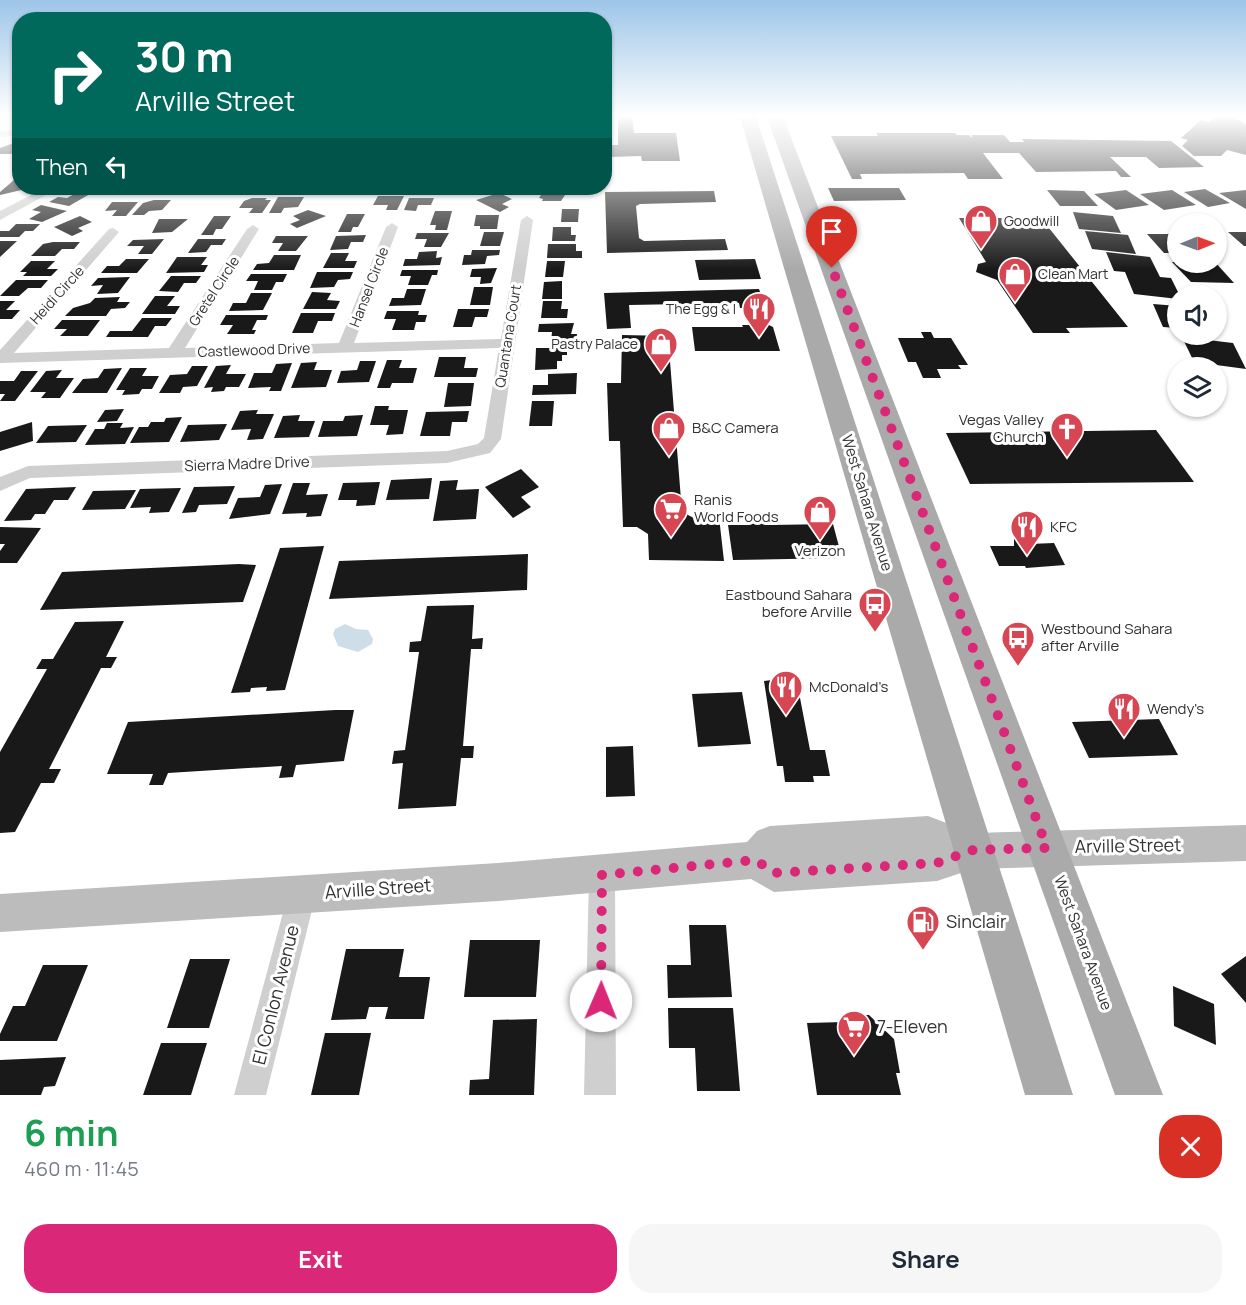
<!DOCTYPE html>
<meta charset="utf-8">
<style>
body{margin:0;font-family:Manrope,sans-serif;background:#f6f6f7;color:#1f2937;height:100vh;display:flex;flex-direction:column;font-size:22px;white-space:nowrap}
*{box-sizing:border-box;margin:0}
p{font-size:20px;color:#747a83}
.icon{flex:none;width:33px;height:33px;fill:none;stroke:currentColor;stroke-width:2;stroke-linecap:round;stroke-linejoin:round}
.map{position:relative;height:1095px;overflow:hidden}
.drawer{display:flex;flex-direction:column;background:#fff;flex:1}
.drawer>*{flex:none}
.top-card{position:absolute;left:12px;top:12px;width:600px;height:183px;border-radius:24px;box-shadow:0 2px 4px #0004;background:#00695c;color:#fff;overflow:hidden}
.needle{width:39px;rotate:89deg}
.fabs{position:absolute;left:1167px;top:213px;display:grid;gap:12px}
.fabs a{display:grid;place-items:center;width:60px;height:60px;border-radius:50%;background:#fff;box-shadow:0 2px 4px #0004;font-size:30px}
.pin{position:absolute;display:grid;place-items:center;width:51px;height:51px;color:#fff;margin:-62px -26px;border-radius:50% 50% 50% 0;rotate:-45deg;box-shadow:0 0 6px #0007}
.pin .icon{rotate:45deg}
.me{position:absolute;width:66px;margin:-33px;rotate:1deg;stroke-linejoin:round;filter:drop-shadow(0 0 4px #0008)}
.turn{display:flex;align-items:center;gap:21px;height:126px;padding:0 24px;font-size:27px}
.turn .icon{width:78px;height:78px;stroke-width:2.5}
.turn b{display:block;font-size:42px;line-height:51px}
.then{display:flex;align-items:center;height:57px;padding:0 24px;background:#0003;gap:12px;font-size:22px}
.round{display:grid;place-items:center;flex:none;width:63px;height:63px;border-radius:24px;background:#f6f6f7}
.head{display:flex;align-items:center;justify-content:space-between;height:102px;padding:0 24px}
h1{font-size:36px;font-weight:700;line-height:45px;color:#1e9e55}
.button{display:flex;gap:12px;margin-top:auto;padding:12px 24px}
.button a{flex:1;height:69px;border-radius:24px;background:#db2777;color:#fff;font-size:24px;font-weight:700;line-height:69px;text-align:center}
.button a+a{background:#f6f6f7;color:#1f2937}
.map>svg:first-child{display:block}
</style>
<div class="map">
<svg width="1246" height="1095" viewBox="0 0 1246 1095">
<rect width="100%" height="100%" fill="#fff"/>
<polygon fill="#cddee8" points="345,624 356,629 368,630 373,639 372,644 358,652 338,646 333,634 335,629"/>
<g fill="#191919">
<polygon points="618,117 632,117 634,133 676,133 680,161 642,161 641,156 608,157 608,145 618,145"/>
<polygon points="1214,117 1235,117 1246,125 1246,155 1227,150 1221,156 1194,156 1182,146 1188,140 1181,138 1201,120 1209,122"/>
<polygon points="876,133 955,133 957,135 969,135 972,138 972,135 1004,135 1010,142 1024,142 1022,139 1171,141 1204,167 1159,168 1146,157 1110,157 1131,177 1121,177 1116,171 1036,172 1019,153 983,153 1003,179 968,179 964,173 860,174 862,179 852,179 831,136 878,136"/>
<polygon points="11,144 20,144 20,147 11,154 0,154 0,148"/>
<polygon points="14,180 20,180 20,188 30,188 0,195 0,192"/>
<polygon points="208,188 285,188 283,190 205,191"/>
<polygon points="828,188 899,188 906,200 834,201"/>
<polygon points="1205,189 1230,203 1208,207 1184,192"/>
<polygon points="553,190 567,192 561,201 542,201 543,199 539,198 543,192"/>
<polygon points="1047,190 1084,191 1098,206 1060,206"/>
<polygon points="1126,190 1149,205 1116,210 1094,194"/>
<polygon points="1172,190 1196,205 1164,210 1140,194"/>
<polygon points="1246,190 1246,209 1219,193"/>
<polygon points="714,191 716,202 640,204 636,206 639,238 644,241 725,239 728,250 607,253 605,192"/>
<polygon points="78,192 90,194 69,206 49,202 58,197 67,198"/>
<polygon points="499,193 512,199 502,204 509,207 500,212 476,200"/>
<polygon points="378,196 404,196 397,210 386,210 388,205 373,205"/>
<polygon points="278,197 304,197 298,207 284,208 281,213 269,213"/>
<polygon points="252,198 267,198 265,200 271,200 262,213 249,213 253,208 239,208 244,201"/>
<polygon points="409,198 434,198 431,205 418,205 416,211 404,210"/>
<polygon points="154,200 171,200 162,210 149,211 144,215 132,215 143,203"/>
<polygon points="112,202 138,202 126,216 112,216 117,210 105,211"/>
<polygon points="41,205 67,211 42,222 29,219 41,212 32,210"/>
<polygon points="562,209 579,209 578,222 561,222"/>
<polygon points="308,210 326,216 297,228 290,224 300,220 293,216"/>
<polygon points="435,211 452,211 447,230 435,230 436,225 430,225"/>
<polygon points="1073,212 1113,216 1121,233 1079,229"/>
<polygon points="347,214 365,214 358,227 353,227 351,232 338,232"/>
<polygon points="476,215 499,215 497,229 480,229 480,226 474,226"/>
<polygon points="80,216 92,222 78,228 83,231 72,236 54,227"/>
<polygon points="214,216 231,216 222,229 216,229 213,235 201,235"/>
<polygon points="959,218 1041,218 1128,327 1066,328 1070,333 1033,333 997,280 976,272 978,264 986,262"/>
<polygon points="159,219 188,219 172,232 152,233"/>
<polygon points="16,224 40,224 33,231 25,231 19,237 0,237 0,231 9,231"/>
<polygon points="553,227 571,227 571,235 576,235 575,241 552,241"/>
<polygon points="1085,231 1128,235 1136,254 1092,249"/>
<polygon points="484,232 504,232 500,246 480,246"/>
<polygon points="1228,232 1246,232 1246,246 1244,246"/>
<polygon points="417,233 449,233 441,247 424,247 427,239 415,239"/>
<polygon points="1147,234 1178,234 1178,253 1164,253"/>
<polygon points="366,235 363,242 351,242 348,249 330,250 336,236"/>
<polygon points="276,236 308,236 296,251 278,251 283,243 272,243"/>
<polygon points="164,239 152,254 138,254 144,246 127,246 133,240"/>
<polygon points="198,239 226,239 222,245 211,245 206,252 188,253"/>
<polygon points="0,241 17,241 0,257"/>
<polygon points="53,242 80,242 74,249 62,249 55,256 31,256 43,244"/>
<polygon points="548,244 576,244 576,251 582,251 582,258 547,258"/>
<polygon points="472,250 500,250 499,255 487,256 485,264 462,265 464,255 471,255"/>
<polygon points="437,251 436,258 442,257 440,265 403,266 405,259 417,259 419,252"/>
<polygon points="1106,252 1150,257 1160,277 1171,278 1180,296 1178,299 1134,294 1125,272 1114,271"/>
<polygon points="331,253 349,253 345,261 357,261 354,268 323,268"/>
<polygon points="274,255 301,255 294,270 253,270 257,264 269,263"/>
<polygon points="177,257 207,257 201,265 208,265 204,272 166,273"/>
<polygon points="126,259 149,259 137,273 101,273 107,266 119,266"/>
<polygon points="755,259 761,279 699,280 695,260"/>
<polygon points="31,261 55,261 47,269 58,269 51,276 23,276 27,272 20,272"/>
<polygon points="547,261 565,261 563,277 545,277"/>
<polygon points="1172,262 1215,262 1234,283 1191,282"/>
<polygon points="497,268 491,283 480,284 481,277 470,277 472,269"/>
<polygon points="402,270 438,270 437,275 432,275 428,285 408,285 411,276 400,276"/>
<polygon points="317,272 353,272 350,279 338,280 334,287 310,288"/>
<polygon points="251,274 287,274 283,282 276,282 272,290 254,290 258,281 246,281"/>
<polygon points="171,276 201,276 196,283 184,283 178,292 159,291"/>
<polygon points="130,277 118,293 97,294 103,285 91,286 98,278"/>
<polygon points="16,280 48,280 41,288 28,288 19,296 0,296"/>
<polygon points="562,281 562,299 542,299 544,282"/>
<polygon points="474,287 493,287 490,305 470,305"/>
<polygon points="407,289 426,289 421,305 389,306 392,298 404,298"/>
<polygon points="759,289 765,307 740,308 739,303 629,305 631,328 607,329 604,293"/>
<polygon points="312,292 331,293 327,300 340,301 336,309 303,309"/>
<polygon points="251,293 272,293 263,310 229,311 233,303 246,303"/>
<polygon points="155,296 175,296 167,306 180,306 175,314 142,314"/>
<polygon points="120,297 117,302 130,302 125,308 111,309 106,316 65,316 73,308 90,303 95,298"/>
<polygon points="0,301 15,301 6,310 20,310 12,319 0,319"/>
<polygon points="543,301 562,301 561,309 568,309 567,318 541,318"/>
<polygon points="1153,304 1178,306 1178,328 1163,327"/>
<polygon points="458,309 489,309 487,317 475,317 472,327 453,327"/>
<polygon points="387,311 419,311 418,315 427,315 425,322 416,322 414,330 392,330 396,319 384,319"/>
<polygon points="301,313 335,313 332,321 318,321 313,333 292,333"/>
<polygon points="226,315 268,315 266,320 257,320 252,330 256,330 254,334 227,334 233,325 220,325"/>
<polygon points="142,318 172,318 166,326 155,326 148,337 106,337 110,331 132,331"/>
<polygon points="62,320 100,320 88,336 60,336 67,329 54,329"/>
<polygon points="574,323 571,334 577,334 576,342 551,342 552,332 538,332 539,324"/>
<polygon points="742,325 769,325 773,327 780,351 695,351 692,327 743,327"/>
<polygon points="921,332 931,332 934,338 951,338 968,365 958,365 961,369 937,369 941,378 923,378 916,362 908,362 898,338 924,338"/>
<polygon points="622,335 668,336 682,512 694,518 719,517 724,561 649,560 648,534 637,527 623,527 620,441 609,441 607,383 621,383"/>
<polygon points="1182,337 1233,343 1246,369 1194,362"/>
<polygon points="536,348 567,348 567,355 562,355 562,361 557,361 557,369 535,370"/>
<polygon points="439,357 466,357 464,368 478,368 476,377 434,377"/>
<polygon points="387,360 402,360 399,368 417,368 413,383 392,383 390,388 377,388"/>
<polygon points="360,361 376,361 369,382 337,383 341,371 357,370"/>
<polygon points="317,362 314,370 332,370 326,387 291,388 301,363"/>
<polygon points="292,363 281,391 269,391 271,387 248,388 254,373 272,373 276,364"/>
<polygon points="231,365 226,374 246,374 239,387 226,387 224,391 211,392 213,387 204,388 216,366"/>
<polygon points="192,366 208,366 197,386 183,387 180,393 159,393 170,375 187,374"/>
<polygon points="122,368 107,393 72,393 83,379 98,378 104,369"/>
<polygon points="130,368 147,368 142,376 159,376 152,389 142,389 139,394 122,395 125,390 116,390"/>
<polygon points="62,370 56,378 74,378 60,398 41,398 46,392 30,392 46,371"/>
<polygon points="21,371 38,371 15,401 0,401 5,394 0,394 0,381 14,381"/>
<polygon points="577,373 576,394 532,395 533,385 548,385 548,374"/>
<polygon points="448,383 474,383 471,406 444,407"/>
<polygon points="532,401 554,401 552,426 529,426"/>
<polygon points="375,406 389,406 388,410 408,410 403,434 386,435 389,425 370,425"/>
<polygon points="124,409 117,421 97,422 105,410"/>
<polygon points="258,410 256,414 274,414 263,439 247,440 251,429 231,430 240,411"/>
<polygon points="469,411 467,422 452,422 450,436 420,436 426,412"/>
<polygon points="300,415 298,421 315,421 309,437 274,438 283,416"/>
<polygon points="363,415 357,436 318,437 323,421 343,421 345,416"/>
<polygon points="182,417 169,442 130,443 139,427 148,427 151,422 164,422 166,418"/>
<polygon points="32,422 33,441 0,451 0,432"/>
<polygon points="107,423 123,423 120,428 134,427 125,444 85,445 95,429 104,429"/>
<polygon points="227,424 219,440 180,442 188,425"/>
<polygon points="87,425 76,442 36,443 48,426"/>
<polygon points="1156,430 1194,482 970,484 946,433"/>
<polygon points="521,469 539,487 521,497 531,507 513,518 485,487"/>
<polygon points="432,478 429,499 386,500 391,480"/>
<polygon points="458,480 456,490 479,489 476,519 433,521 440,481"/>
<polygon points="380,482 375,505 356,506 357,500 338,500 343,483"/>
<polygon points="293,483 310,483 306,495 328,494 321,516 306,517 307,513 282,514"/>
<polygon points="282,484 270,514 229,519 238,498 260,497 265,485"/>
<polygon points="235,486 227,504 199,505 196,512 182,513 194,487"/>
<polygon points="76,487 68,500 54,500 45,514 35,514 31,520 4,521 26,489"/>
<polygon points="181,488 169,512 149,513 151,507 130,508 140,489"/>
<polygon points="136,490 125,509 82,510 93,491"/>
<polygon points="752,521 767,521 770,525 833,524 842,558 733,560 728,525 748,525"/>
<polygon points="0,527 41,528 17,563 0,563 0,551 5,544 0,544"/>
<polygon points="1014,539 1027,539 1029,544 1054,543 1065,565 1026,568 1025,566 999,566 990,546 1014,546"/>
<polygon points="324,546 285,690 266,691 267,687 251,688 250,692 231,693 280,548"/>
<polygon points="528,554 527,590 329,599 339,561"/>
<polygon points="239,564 256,565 243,602 40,610 62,572"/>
<polygon points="474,605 472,639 483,638 482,649 471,649 463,746 474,746 473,758 461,758 456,806 398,809 403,763 392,764 394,751 405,750 419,652 409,652 410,642 421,641 427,606"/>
<polygon points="124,621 106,657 117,657 111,668 101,668 49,769 61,769 54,783 41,783 15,832 0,833 0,752 47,669 36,669 42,659 53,659 75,622"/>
<polygon points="796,677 810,750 825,750 830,776 813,776 814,782 785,782 783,766 777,766 764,681"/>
<polygon points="742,692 751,744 698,747 692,694"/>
<polygon points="335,710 354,710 344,761 296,765 293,777 279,778 282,766 168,773 163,785 149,785 153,774 107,774 128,722"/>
<polygon points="1159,719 1178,755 1089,758 1072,722"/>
<polygon points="633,746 635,796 606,797 606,747"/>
<polygon points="689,925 726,925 732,997 668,998 667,965 691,965"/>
<polygon points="470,940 540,940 536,997 464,997"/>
<polygon points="346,949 404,949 399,977 430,977 424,1019 385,1019 388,1007 369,1007 366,1019 331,1020"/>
<polygon points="1246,956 1246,1003 1221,974"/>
<polygon points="190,959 230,959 209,1028 167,1028"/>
<polygon points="43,965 88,965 57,1041 0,1041 0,1034 13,1006 25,1006"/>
<polygon points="1173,986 1214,1004 1216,1045 1174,1026"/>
<polygon points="668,1008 733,1008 740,1091 697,1091 695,1048 669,1048"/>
<polygon points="842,1015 869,1015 894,1039 900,1073 896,1073 901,1095 817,1095 807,1023 844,1022"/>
<polygon points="537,1019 534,1095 469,1095 470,1080 489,1079 493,1020"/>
<polygon points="325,1033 371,1033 359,1095 311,1095"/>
<polygon points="161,1043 207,1043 191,1095 143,1095"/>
<polygon points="66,1057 55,1086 44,1087 41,1095 0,1095 0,1060"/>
</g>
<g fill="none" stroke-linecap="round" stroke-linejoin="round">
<g fill="#cfcfcf" fill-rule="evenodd">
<polygon points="20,129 20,135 0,137 0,131"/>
<polygon points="45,188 59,188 0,220 0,211"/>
<polygon points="527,216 533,220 501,439 490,453 447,463 30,478 0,491 0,477 28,466 447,451 478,444 484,438 499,348 0,363 0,350 109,229 113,228 119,232 14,353 169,348 247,229 253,225 259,229 185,348 339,343 386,227 392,223 398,227 354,343 501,339 521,220"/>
<polygon points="602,862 611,866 615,875 616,1095 584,1095 589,875 593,866"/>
<polygon points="302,880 312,884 316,894 266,1095 234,1095 288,894 292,884"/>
</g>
<polygon fill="#bcbcbc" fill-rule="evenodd" points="928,816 973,833 1246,825 1246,861 973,869 937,881 774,892 751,879 498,901 0,932 0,894 498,863 747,842 757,831 770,826"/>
<g fill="#aaa" fill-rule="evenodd">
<polygon points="740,117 756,117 1073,1095 1025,1095"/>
<polygon points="767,117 783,117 1163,1095 1115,1095"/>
</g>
</g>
<linearGradient id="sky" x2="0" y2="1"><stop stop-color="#9dc5e8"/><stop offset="0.43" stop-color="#fff"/><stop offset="1" stop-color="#fff" stop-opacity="0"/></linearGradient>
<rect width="1246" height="270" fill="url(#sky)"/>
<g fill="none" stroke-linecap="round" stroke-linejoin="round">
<polyline stroke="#db2777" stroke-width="10" stroke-dasharray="0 18" points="601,1001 602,875 756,860 774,873 937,863 973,850 1047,848 832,268"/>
</g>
<defs>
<g id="shop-pin" transform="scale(1.725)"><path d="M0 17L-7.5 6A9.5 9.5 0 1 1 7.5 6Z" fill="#d64653" stroke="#fff"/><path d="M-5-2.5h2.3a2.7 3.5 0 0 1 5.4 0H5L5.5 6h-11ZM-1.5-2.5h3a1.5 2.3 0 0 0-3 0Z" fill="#fff"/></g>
<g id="restaurant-pin" transform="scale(1.725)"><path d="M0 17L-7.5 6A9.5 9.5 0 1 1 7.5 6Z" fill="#d64653" stroke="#fff"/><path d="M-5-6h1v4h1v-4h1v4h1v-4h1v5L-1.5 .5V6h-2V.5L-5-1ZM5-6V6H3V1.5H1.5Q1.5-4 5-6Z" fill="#fff"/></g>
<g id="church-pin" transform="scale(1.725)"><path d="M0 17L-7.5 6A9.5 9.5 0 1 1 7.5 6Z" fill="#d64653" stroke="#fff"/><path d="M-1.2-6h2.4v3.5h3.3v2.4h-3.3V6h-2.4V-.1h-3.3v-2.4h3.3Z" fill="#fff"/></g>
<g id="supermarket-pin" transform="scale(1.725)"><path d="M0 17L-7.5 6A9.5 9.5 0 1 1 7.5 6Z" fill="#d64653" stroke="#fff"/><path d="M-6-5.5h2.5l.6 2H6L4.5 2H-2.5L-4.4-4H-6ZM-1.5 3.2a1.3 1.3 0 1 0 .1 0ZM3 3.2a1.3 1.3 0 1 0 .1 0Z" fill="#fff"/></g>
<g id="bus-pin" transform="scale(1.725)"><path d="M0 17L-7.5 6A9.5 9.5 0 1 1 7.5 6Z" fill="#d64653" stroke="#fff"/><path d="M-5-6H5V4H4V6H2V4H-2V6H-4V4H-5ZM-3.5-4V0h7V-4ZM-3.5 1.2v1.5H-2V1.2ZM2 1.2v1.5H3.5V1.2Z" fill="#fff"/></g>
<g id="fuel-pin" transform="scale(1.725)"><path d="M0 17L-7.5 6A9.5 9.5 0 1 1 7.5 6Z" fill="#d64653" stroke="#fff"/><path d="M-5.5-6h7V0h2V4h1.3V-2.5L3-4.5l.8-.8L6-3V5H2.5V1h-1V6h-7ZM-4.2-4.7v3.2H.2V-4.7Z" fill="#fff"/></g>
</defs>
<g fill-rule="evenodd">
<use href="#shop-pin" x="981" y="221"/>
<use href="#shop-pin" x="1015" y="274"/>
<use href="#restaurant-pin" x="759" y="309"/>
<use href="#shop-pin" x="661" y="344"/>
<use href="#shop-pin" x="669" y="428"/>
<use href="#church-pin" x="1067" y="429"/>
<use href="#supermarket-pin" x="671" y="509"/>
<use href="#shop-pin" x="820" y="512"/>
<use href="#restaurant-pin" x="1027" y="527"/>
<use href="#bus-pin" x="875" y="604"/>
<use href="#bus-pin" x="1018" y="638"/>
<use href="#restaurant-pin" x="786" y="687"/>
<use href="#restaurant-pin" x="1124" y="709"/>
<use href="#fuel-pin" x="923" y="922"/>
<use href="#supermarket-pin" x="854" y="1027"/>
</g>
<g text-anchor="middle" stroke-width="6" stroke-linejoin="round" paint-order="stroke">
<g font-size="14" fill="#323232" stroke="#fff" text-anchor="start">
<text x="1004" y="226">Goodwill</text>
<text x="1038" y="279">Clean Mart</text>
<text x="736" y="314" text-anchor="end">The Egg &amp; I</text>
<text x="638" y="349" text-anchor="end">Pastry Palace</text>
</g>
<g font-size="14" fill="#323232" stroke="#fff">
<text transform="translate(369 287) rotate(-69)" y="5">Hansel Circle</text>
<text transform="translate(214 291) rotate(-57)" y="5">Gretel Circle</text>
<text transform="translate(57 295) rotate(-48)" y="5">Heidi Circle</text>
<text transform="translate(508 336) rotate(-81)" y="5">Quantana Court</text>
<text transform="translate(254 350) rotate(-2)" y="5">Castlewood Drive</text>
</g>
<g font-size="15" fill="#323232" stroke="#fff" text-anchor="start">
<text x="1044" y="425" text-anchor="end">Vegas Valley<tspan x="1044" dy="17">Church</tspan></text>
<text x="692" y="433">B&amp;C Camera</text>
<text x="694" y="505">Ranis<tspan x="694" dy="17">World Foods</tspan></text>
<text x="1050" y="532">KFC</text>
<text x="820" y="556" text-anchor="middle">Verizon</text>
<text x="852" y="600" text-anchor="end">Eastbound Sahara<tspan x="852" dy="17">before Arville</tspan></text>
<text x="1041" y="634">Westbound Sahara<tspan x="1041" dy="17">after Arville</tspan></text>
<text x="809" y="692">McDonald's</text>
<text x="1147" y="714">Wendy's</text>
</g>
<g font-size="15" fill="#323232" stroke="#fff">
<text transform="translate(247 464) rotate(-2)" y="5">Sierra Madre Drive</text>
<text transform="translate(867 503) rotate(73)" y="5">West Sahara Avenue</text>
<text transform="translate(1083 943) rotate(70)" y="5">West Sahara Avenue</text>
</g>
<g font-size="18" fill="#323232" stroke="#fff">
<text transform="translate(1128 846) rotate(-1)" y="6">Arville Street</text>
<text transform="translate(378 889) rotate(-4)" y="6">Arville Street</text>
<text transform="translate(276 995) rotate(-76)" y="6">El Conlon Avenue</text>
</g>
<g font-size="18" fill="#323232" stroke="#fff" text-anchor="start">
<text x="946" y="928">Sinclair</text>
<text x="877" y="1033">7-Eleven</text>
</g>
</g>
</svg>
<div class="fabs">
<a><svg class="needle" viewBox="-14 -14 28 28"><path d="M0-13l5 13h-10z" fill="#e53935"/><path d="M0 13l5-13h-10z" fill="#747a83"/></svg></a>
<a><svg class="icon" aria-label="sound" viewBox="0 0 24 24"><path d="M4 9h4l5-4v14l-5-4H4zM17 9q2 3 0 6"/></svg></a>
<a><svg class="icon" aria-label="layers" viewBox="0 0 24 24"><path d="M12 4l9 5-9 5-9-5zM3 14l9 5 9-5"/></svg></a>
</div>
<div class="pin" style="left:832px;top:268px;background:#d93025"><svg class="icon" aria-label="arrive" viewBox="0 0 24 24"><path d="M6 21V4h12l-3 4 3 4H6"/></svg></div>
<svg class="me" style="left:601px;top:1001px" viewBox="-20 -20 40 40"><circle r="19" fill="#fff"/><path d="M0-13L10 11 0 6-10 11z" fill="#db2777"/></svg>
<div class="top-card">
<div class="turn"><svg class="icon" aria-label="right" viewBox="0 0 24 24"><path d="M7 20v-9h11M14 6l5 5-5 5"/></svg><div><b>30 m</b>Arville Street</div></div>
<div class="then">Then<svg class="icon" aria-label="left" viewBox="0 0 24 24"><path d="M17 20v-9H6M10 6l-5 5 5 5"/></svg></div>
</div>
</div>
<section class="drawer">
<div class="head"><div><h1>6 min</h1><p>460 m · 11:45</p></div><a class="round" style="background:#d93025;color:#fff"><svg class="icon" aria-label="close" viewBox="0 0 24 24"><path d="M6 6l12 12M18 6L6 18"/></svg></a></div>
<div class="button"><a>Exit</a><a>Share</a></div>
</section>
